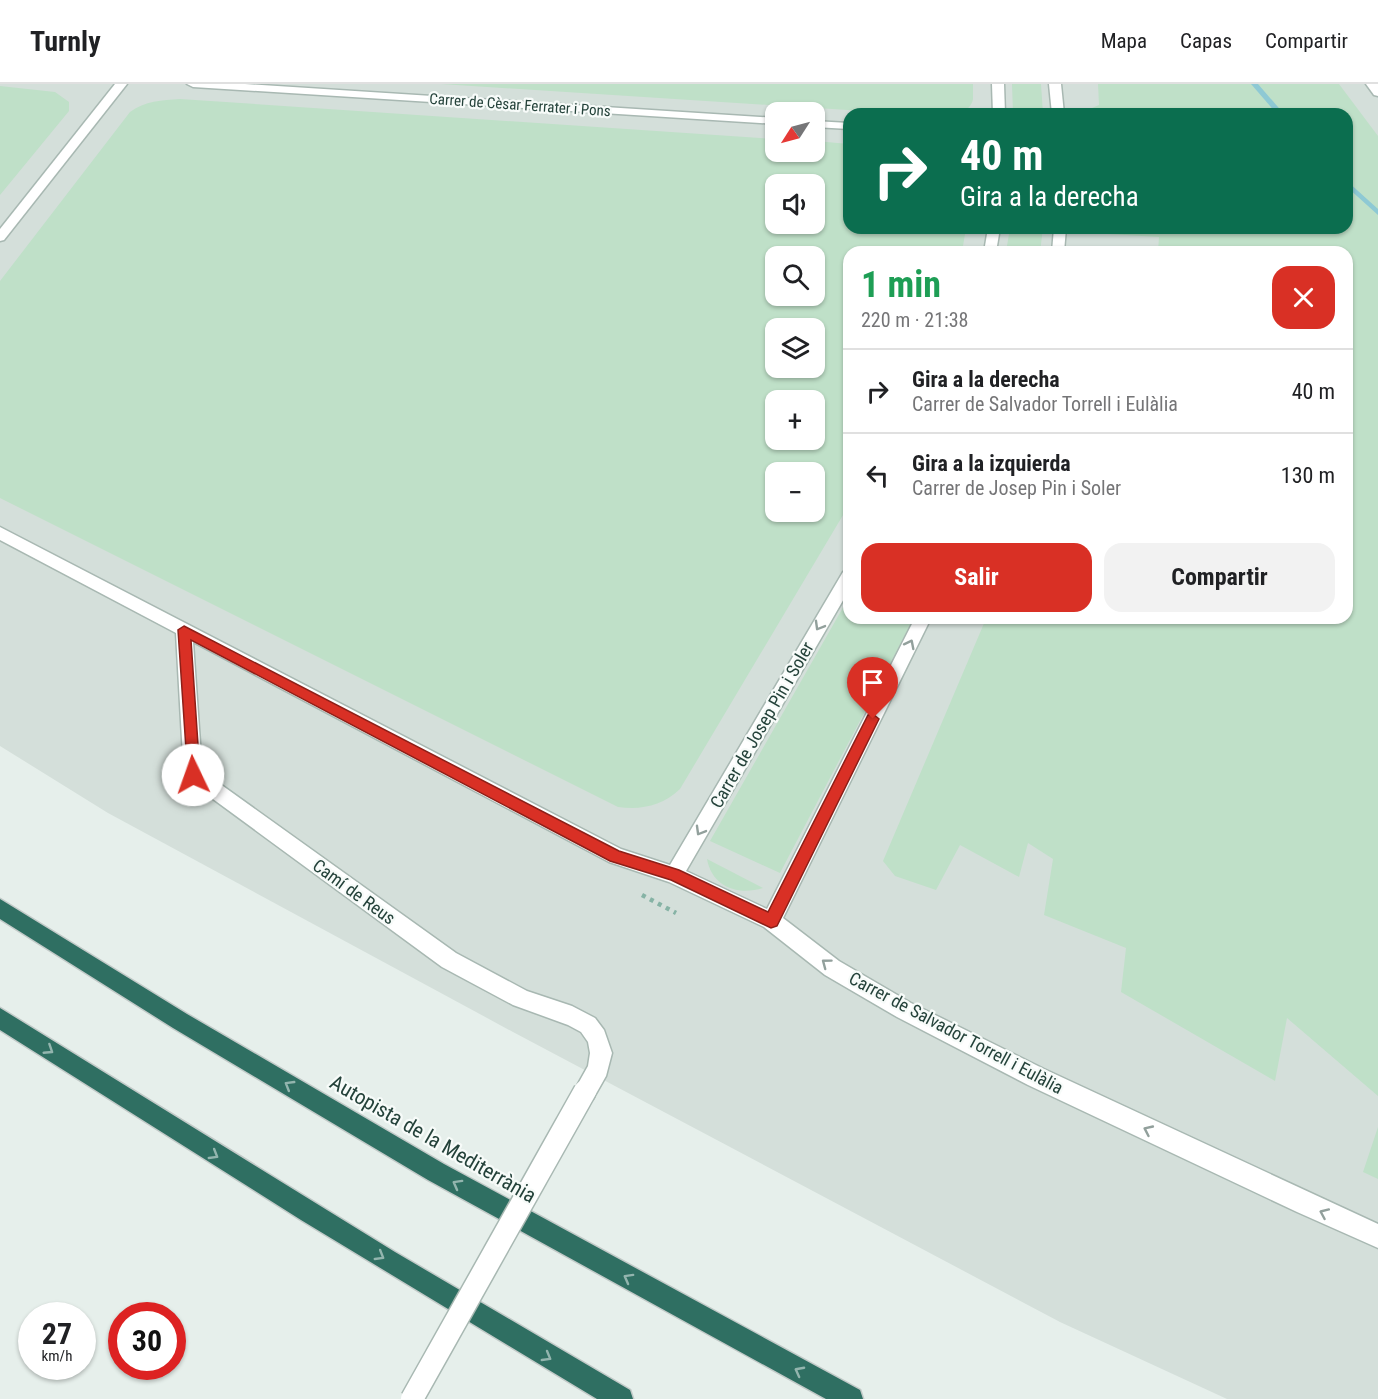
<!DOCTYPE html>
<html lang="es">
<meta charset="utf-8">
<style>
body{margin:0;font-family:"Roboto Condensed",sans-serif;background:#f2f2f2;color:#202124;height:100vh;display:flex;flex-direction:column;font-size:22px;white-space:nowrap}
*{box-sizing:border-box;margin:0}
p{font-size:20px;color:#757577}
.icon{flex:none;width:33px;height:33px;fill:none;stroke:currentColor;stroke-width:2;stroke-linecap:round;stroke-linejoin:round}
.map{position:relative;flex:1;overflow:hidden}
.panel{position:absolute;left:843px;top:162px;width:510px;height:378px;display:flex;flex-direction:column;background:#fff;border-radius:18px;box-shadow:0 2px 4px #0004}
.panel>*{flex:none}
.guide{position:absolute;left:843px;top:24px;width:510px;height:126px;border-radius:18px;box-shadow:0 2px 4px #0004;background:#0b6e4f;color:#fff;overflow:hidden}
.needle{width:39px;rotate:234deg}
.fabs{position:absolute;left:765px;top:18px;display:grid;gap:12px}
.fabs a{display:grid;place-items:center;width:60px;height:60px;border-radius:12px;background:#fff;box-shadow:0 2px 4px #0004;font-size:30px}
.speed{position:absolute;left:18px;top:1218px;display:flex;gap:12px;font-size:30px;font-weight:700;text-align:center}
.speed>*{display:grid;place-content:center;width:78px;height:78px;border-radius:50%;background:#fff;box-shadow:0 2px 4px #0004;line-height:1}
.speed small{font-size:15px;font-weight:400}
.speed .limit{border:9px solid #d22;background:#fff;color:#111}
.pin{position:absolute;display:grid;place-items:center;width:51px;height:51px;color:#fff;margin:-62px -26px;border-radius:50% 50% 50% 0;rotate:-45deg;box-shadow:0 0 6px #0007}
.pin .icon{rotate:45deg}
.me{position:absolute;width:66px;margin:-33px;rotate:357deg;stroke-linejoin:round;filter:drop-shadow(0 0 4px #0008)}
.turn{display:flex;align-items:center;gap:21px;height:126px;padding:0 18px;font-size:27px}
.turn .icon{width:78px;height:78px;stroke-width:2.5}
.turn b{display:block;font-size:42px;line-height:51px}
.round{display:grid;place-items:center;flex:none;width:63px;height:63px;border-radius:18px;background:#f2f2f2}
.headline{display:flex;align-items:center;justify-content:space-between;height:102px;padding:0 18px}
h1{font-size:36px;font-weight:700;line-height:45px;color:#1e9e55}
.primary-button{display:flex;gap:12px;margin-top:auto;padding:12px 18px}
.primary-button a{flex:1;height:69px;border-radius:18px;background:#d93025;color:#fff;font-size:24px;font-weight:700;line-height:69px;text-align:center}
.primary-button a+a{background:#f2f2f2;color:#202124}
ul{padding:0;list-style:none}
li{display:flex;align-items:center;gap:18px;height:84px;padding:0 18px;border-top:2px solid #e0e0e0}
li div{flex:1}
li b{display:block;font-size:22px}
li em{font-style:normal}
header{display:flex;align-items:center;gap:36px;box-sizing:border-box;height:84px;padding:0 30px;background:#fff;border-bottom:2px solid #e0e0e0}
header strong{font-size:28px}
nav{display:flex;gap:33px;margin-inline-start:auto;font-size:21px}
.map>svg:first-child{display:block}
</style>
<header>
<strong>Turnly</strong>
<nav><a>Mapa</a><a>Capas</a><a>Compartir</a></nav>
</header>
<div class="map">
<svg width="1378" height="1315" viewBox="0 0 1378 1315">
<rect width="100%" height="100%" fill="#e6efeb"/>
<path fill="#d4dfda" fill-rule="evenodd" d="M0 0H1378V1315H1227L1060 1238 513 948 108 729 0 662ZM776 28H814V68H776ZM849 30H1347V144H849ZM776 100H814V140H776ZM849 168H1347V534H849ZM776 172H814V212H776ZM776 244H814V284H776ZM776 316H814V356H776ZM776 388H814V428H776Z"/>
<g fill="#bfe0c8" fill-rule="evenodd">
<path d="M441 0H973C973 5 973 10 973 15 969 38 926 30 910 30Z"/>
<polygon points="1012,0 1041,0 1043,30 1013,30"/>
<polygon points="1098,0 1339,0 1378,52 1378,1012 1287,934 1275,997 1121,908 1126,864 1044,831 1053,775 1028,759 1019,793 960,761 936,806 895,792 883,777 985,537 979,534 1347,534 1347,168 1158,168 1159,153 1091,149 1091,144 1347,144 1347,30 1086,30 1085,27 1099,21"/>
<polygon points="0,2 55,8 69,18 69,27 0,111"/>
<path d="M180 15 775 55 776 68H814L815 57 849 60V144H966L962 168H849V421L680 705C662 722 642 726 618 723L0 414V197L130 28C145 17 162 16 180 15ZM814 100V140H776V100ZM776 172H814V212H776ZM776 244H814V284H776ZM814 316V356H776V316ZM776 388H814V428H776Z"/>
<polygon points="1010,144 1043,144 1040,168 1006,168"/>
<polygon points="849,513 849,534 914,534 780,789 710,757"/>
<path d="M707 775 763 804C738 812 712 803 707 775Z"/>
<polygon points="1378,1043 1378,1095 1363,1088"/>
</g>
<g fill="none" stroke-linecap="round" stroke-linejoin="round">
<g fill="#8ec9d4" fill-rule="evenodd">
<polygon points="1251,0 1258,0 1284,30 1277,30"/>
<polygon points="1347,97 1378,125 1378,131 1347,103"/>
</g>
<g stroke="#a8b8b2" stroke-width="3">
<g id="minor">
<polygon points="115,0 127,0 4,156 0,157 0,145"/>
<polygon points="187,0 245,0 776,34 776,40 193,3"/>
<polygon points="992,0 1004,0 1005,30 993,30"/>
<polygon points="1049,0 1061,0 1064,30 1052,30"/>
<polygon points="1366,0 1378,0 1378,12 1374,11"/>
<polygon points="814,37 849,39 849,45 814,43"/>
<polygon points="988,144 1000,144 996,168 984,168"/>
<polygon points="1054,144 1066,144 1064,168 1052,168"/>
<polygon points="0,443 621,765 670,781 843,488 849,486 849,506 686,787 767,825 915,534 931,534 783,834 839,877 911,919 1044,985 1378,1140 1378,1164 1297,1128 1028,1001 897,933 825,891 764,843 669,798 609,778 193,558 202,687 456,869 527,907 572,922 595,934 604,946 612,969 606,992 593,1015 585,1018 577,1015 574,1007 588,982 590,969 588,958 581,948 568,941 513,921 442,883 187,696 184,691 176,549 0,456"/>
</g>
</g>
<g stroke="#c2cac8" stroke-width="3">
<g id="motorway">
<polygon points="0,815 187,930 444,1080 860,1306 863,1315 826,1315 428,1096 173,944 0,835"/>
<polygon points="0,924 395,1168 630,1306 633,1315 597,1315 301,1136 0,946"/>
</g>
</g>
<polyline stroke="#86b3a5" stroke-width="4.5" stroke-dasharray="4 5" stroke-linecap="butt" points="642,811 676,829"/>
<use href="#minor" fill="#fff" fill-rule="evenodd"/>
<use href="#motorway" fill="#2f6f62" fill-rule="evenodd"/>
<g stroke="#a8b8b2" stroke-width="25" stroke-linecap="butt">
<polyline id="minor-bridge" points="412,1315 585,1007"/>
</g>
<use href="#minor-bridge" stroke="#fff" stroke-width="22"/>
</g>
<defs><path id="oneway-chevron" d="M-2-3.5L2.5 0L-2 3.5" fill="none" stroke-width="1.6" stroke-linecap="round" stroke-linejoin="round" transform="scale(1.5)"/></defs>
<g stroke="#92a09c">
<use href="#oneway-chevron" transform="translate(819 542) rotate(120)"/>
<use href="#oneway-chevron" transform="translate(910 560) rotate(-63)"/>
<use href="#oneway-chevron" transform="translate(700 747) rotate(120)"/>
<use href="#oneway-chevron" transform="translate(826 879) rotate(-143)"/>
<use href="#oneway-chevron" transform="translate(1148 1046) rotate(-155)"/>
<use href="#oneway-chevron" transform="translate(1324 1129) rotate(-156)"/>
</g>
<g stroke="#93b5ae">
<use href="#oneway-chevron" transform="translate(49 966) rotate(33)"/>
<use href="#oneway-chevron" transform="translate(289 1001) rotate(-149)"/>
<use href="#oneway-chevron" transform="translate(214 1071) rotate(31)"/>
<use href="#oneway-chevron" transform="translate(457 1100) rotate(-151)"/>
<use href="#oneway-chevron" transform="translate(380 1172) rotate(31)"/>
<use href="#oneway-chevron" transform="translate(628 1194) rotate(-151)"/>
<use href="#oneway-chevron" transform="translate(547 1273) rotate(30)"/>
<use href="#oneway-chevron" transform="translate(799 1287) rotate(-152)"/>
</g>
<polygon fill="#d93025" stroke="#8d1f18" stroke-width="1.5" points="184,542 619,767 679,786 768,828 868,631 873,630 879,635 777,842 771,844 671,796 610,777 191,556 200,691 198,695 188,695 178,546"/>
<g text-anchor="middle" stroke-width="4.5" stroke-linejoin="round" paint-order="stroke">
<g font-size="15" fill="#24423a" stroke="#f7fbf9">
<text transform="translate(520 21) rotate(4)" y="5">Carrer de Cèsar Ferrater i Pons</text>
</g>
<g font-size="18" fill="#24423a" stroke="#f7fbf9">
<text transform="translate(762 641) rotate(-60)" y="6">Carrer de Josep Pin i Soler</text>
<text transform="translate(354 808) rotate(36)" y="6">Camí de Reus</text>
<text transform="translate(956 949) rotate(28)" y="6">Carrer de Salvador Torrell i Eulàlia</text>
</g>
<g font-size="21" fill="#24423a" stroke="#f7fbf9">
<text transform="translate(433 1055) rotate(30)" y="7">Autopista de la Mediterrània</text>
</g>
</g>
</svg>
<div class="fabs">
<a><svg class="needle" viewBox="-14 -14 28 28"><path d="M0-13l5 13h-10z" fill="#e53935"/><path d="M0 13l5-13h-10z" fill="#757577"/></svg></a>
<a><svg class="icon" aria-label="sound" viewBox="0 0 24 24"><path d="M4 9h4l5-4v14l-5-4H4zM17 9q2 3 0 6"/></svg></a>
<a><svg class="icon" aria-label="search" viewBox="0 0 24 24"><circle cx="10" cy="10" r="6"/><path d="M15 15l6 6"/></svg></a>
<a><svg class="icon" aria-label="layers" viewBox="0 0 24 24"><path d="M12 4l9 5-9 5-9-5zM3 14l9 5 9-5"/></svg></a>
<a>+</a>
<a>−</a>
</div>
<div class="speed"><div>27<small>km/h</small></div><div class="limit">30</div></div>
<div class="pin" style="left:873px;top:635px;background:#d93025"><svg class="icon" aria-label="arrive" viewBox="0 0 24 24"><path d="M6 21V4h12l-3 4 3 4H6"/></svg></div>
<svg class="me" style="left:193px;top:691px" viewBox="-20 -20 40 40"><circle r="19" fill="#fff"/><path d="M0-13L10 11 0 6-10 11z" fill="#d93025"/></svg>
<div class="guide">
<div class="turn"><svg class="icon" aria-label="right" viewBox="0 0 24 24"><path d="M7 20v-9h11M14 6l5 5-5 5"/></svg><div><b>40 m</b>Gira a la derecha</div></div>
</div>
<section class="panel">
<div class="headline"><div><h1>1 min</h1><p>220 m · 21:38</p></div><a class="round" style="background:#d93025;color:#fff"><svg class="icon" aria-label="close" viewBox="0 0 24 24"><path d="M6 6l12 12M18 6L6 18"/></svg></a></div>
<ul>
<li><svg class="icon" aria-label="right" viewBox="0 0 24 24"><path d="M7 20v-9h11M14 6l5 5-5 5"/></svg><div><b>Gira a la derecha</b><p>Carrer de Salvador Torrell i Eulàlia</p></div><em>40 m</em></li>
<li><svg class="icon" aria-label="left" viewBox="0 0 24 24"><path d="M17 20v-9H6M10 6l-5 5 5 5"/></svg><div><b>Gira a la izquierda</b><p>Carrer de Josep Pin i Soler</p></div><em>130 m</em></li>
</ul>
<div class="primary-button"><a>Salir</a><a>Compartir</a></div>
</section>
</div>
